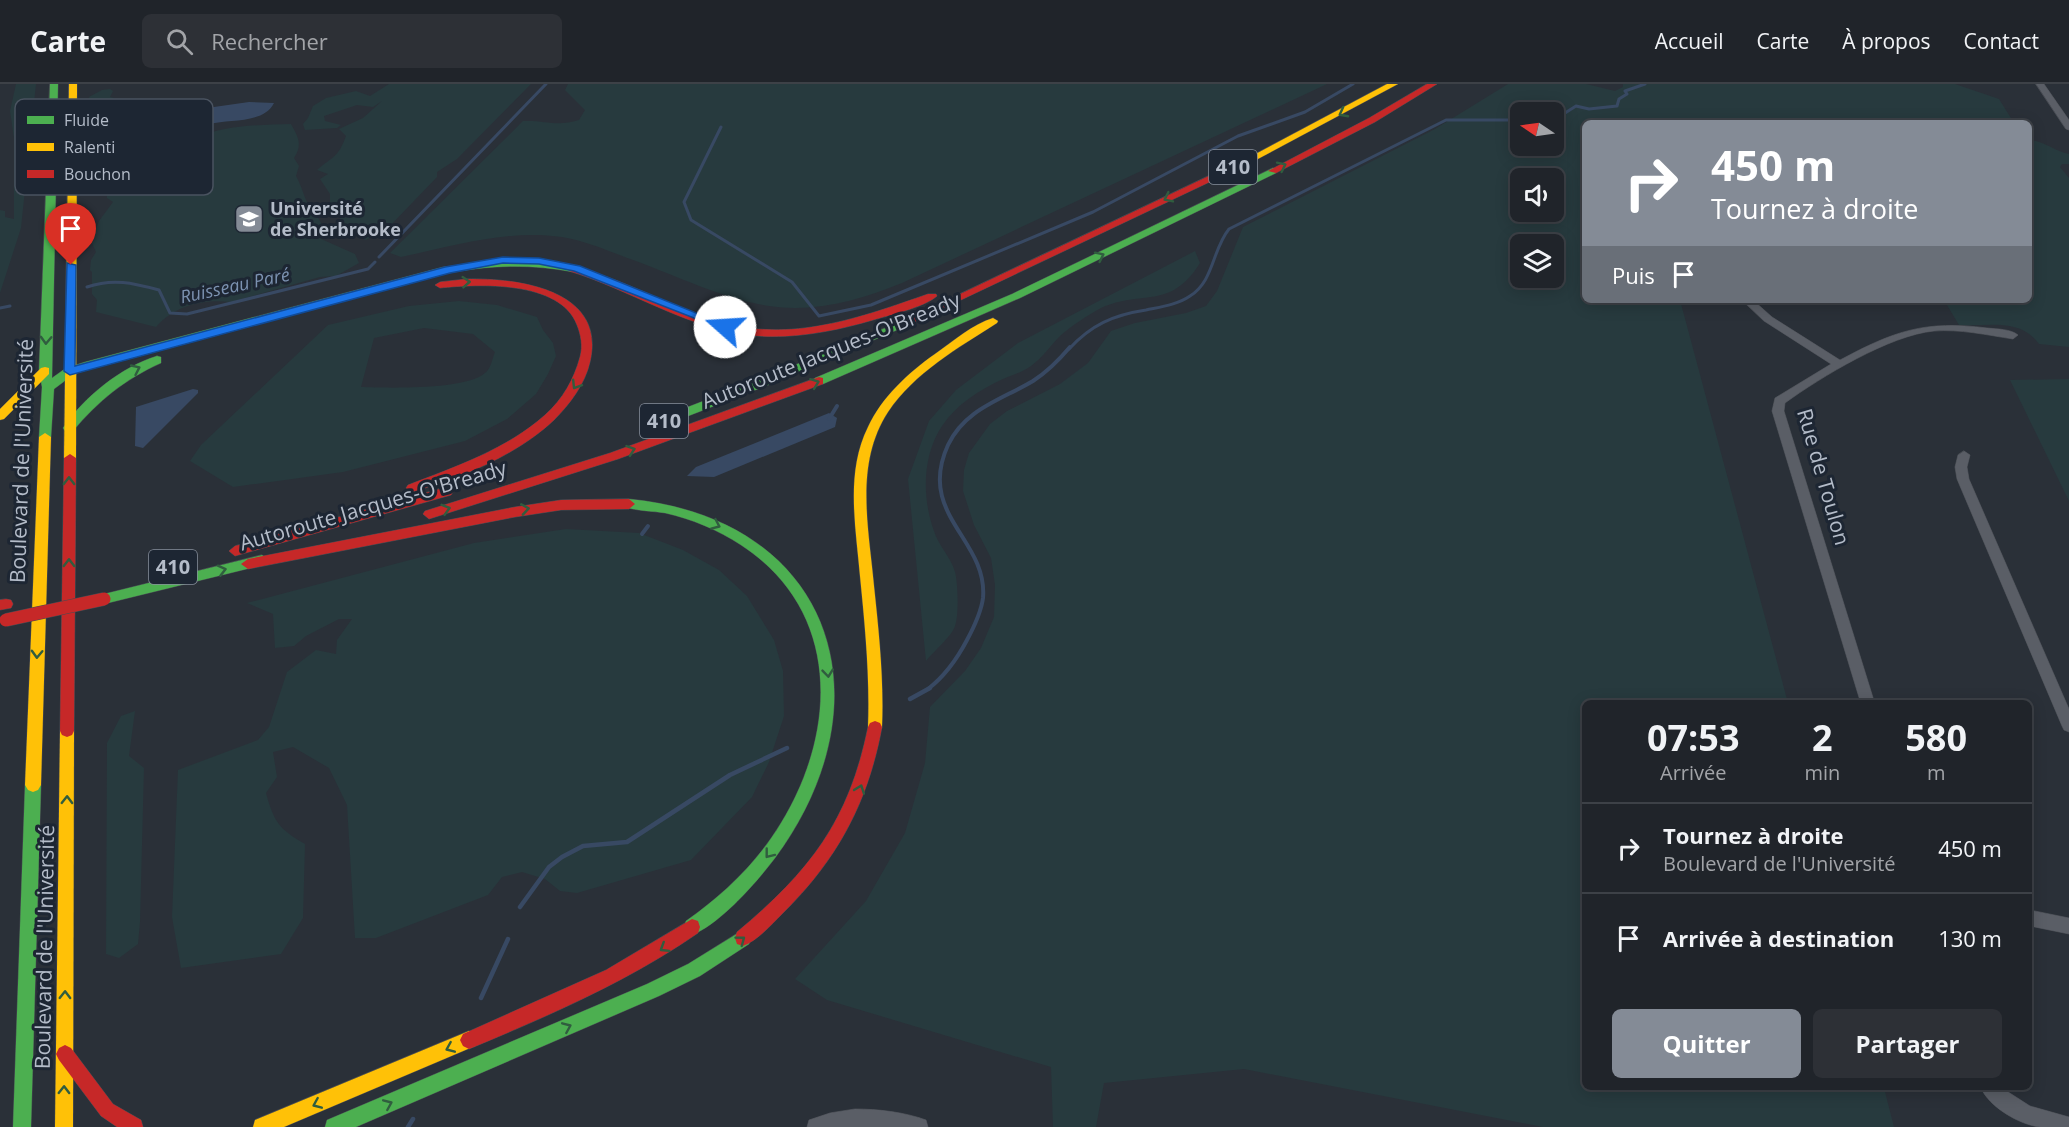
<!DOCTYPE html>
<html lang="fr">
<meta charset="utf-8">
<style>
body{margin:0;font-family:"Open Sans",sans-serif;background:#2d3036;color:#f1f3f6;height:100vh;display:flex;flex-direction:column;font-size:22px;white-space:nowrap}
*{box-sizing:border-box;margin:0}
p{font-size:20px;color:#a2a4a8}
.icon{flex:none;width:33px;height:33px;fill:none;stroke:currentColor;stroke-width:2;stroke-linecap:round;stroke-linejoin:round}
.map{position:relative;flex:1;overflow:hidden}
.side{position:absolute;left:1582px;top:616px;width:450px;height:390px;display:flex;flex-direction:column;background:#20242a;border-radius:9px;box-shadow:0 3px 15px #0003,0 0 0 2px #3d4147}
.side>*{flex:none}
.top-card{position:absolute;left:1582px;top:36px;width:450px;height:183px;border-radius:9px;box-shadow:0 3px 15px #0003,0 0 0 2px #3d4147;background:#848b96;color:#fff;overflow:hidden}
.needle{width:39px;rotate:283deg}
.controls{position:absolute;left:1510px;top:18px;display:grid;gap:12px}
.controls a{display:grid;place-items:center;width:54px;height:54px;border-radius:9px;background:#20242a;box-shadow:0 3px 15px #0003,0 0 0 2px #3d4147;font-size:30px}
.pin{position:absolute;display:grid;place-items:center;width:51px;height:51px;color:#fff;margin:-62px -26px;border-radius:50% 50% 50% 0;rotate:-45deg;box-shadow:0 0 6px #0007}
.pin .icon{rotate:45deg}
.me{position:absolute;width:66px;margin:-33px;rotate:289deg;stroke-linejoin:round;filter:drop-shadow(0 0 4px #0008)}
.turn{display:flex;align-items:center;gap:21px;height:126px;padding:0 30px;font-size:27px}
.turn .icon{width:78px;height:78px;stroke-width:2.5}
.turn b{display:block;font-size:42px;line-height:51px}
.then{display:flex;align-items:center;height:57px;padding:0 30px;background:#0003;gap:12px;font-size:22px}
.eta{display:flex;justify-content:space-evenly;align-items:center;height:102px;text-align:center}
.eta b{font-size:36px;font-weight:700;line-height:42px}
.primary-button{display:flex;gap:12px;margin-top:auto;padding:12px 30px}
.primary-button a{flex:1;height:69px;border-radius:9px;background:#848b96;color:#fff;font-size:24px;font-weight:700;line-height:69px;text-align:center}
.primary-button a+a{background:#2d3036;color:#f1f3f6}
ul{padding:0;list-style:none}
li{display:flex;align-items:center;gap:18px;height:90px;padding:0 30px;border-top:2px solid #3d4147}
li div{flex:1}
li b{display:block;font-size:22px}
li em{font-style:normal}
header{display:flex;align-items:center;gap:36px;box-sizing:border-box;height:84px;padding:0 30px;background:#20242a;border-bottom:2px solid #3d4147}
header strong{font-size:28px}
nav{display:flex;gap:33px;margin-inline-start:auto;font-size:21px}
.search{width:420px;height:54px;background:#2d3036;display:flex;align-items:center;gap:15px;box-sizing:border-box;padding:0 21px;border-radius:9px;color:#a2a4a8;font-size:22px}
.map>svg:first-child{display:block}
</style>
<header>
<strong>Carte</strong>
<div class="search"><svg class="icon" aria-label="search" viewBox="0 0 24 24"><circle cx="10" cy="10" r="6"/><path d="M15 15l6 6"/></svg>Rechercher</div>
<nav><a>Accueil</a><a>Carte</a><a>À propos</a><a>Contact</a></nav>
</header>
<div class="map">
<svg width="2069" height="1043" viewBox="0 0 2069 1043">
<rect width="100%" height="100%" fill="#2a3038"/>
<g fill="#273a3e" fill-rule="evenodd">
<polygon points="16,0 36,0 21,144 0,209 0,126 5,127 5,133 14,135 14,54 10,27"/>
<path d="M389 0H531L457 75 437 88V93L388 144 366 156 353 151 340 139V126L330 119V110L320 95 328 90 317 86C333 72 338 74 346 52L339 45 363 34 382 17 373 23 357 21 324 32 325 37 341 41 337 44 305 46 303 40 308 34 313 22 326 14 356 7 370 12Z"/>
<path d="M568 0H1327L902 199C860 216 815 229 769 222 724 215 679 193 636 177 613 169 587 157 562 153 509 145 452 162 401 173L390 169 523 37C546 36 556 43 579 36L585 26 565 6Z"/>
<path d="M1508 0H1586L1615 7 1623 3V0H1955L1999 15 2014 39H1586V216H1680L1788 619 1586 620V1004H1884L1894 1043H1543L1244 985 1104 999 1096 1043H1053L1051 983 827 916 795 895 866 817 905 749 925 679 930 623 965 587 981 564 994 533 995 501 991 474 974 441 963 407 964 386 969 369 990 340 1007 327 1060 300 1088 279 1111 247 1135 239 1186 229 1206 222 1217 207 1243 143 1435 45ZM1521 28H1554V62H1521ZM1521 94H1554V128H1521ZM1521 160H1554V194H1521Z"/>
<polygon points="110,5 113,7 110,13 114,14 110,21 124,20 132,27 130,31 119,37 120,43 115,47 117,50 105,53 93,50 89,39 111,27 89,28 92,22 89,13 102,6"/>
<path d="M291 40C298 53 303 60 294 74L299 82 296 92C302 102 304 115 310 123 315 130 320 135 323 143L317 148 319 154 355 170 359 179 336 192 320 193 231 218C204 215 175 221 156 243L96 228 97 216 92 210V188L90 186 91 176 96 168 91 157 99 137 113 118 107 114V108L101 105 104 96 110 90V79L117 73 111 71 112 62 120 61 127 66 129 76 127 87C159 80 167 68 194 55 222 41 260 41 291 40Z"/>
<path d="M2030 56C2044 57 2055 67 2069 70V80H2062L2060 83 2069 94V263L2039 260C2020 233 1987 243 1959 241L1944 216H2030Z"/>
<path d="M1195 167 1200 179C1170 227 1143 205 1101 224 1088 231 1071 242 1060 252 1050 262 1043 273 1031 282 1023 288 1012 291 1003 295 979 306 957 320 942 342 922 372 922 414 934 447 938 461 951 473 955 488 958 498 959 532 955 542 952 552 933 568 926 577L908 395 929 337 956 306 1018 259Z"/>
<path d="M459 217 497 221 537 233 543 246 553 259 556 272 548 290 536 310 507 335 465 357 343 388 233 403 190 377 201 361 328 241 409 222ZM424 244 473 250 495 268C492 275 491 285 485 289 466 306 388 304 361 303L374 254Z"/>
<polygon points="2069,295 2069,417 2010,296"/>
<path d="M566 445 639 449 683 466 719 486 747 512 774 556 783 587 784 632 769 678 752 713 691 776 577 809 560 807 545 795 522 788 502 793 488 811 376 854H355L347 721 329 684 293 663 273 668 277 693 266 709C274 738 279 745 305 760L303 834 281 870 181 884 172 833 178 686 258 656 269 643 287 588 316 566 336 570 337 556 352 535H339L306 552 294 562 275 564 273 530 247 519 474 459Z"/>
<polygon points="135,627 129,672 144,684 140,838 138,860 119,874 106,870 107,659 121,632"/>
</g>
<g fill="#384963">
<path d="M249 18 274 19C264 40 228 35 210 40 187 46 173 69 148 67L146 57 139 55 145 47 144 36 151 32Z"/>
<polygon points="193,305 198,306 198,309 143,364 135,362 136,323"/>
<polygon points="829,329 837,334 835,343 714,393 687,392 696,383"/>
</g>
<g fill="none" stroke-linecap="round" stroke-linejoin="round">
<g stroke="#384963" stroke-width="3">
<polyline points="1554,36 1576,22 1589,25 1617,22 1619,15 1627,10 1625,7 1645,0"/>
<polyline points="721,43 684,118 691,136 792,198 819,232 871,221 1093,128 1238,52 1305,28 1353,0"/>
<polyline points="102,62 105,61"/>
<polyline points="379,173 546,0"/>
<path d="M87 203C113 194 133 199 159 206L170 229 187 230 368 185 375 178"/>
<polyline points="0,224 10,222"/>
<path d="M1069 265C1091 241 1113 231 1146 226 1160 223 1177 221 1190 212 1214 197 1212 166 1229 145L1446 36H1521"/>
</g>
<g stroke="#384963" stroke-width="4">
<polyline points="829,335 837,322"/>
<polyline points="642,450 648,442"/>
<path d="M928 605C945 592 957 575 967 556 974 543 981 529 983 514 988 455 916 431 948 361 965 325 1001 316 1033 297 1047 288 1059 276 1070 263"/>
</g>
<g stroke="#384963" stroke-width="4.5">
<polyline points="910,615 930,604"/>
<polyline points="520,823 549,783 562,773 583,762 627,758 730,691 787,664"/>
<polyline points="481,914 508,855"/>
<polyline points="408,1043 413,1035"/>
</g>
<g stroke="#484c53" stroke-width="1">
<g id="street">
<polygon points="2036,0 2044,0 2069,36 2069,46 2066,45"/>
<path d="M1742 216H1753L1772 233 1840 276C1894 247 1925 236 1987 244 1997 245 2011 245 2018 251L2013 255C1987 251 1960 245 1934 247 1890 251 1821 293 1785 319L1784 327 1875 620H1861L1772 327 1775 314 1831 280 1764 237Z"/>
<polygon points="1964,367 1970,371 1967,383 1969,395 2069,625 2069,648 2064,646 2062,642 1957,395 1955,383 1958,371"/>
<polygon points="2030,826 2069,834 2069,850 2030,842"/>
<path d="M1981 1004H2002L2030 1022 2069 1033V1043C2059 1043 2049 1043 2040 1043 2020 1041 1989 1023 1981 1004Z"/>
<path d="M855 1025C878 1025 904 1028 926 1036L928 1043H807L809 1036 830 1029Z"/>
</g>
</g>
<g stroke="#484c53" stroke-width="1">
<g id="fast">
<path d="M50 0H58L52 294 66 284 85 278 443 183 509 175 541 176 573 182 578 185 573 188C473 169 401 203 307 227 229 247 150 265 74 290L54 305 51 353 49 356H41L39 353 42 303 39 287Z"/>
<polygon points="1273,84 1276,85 1276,89 1020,214 823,300 815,300 813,297 815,294 1012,210"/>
<polygon points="900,238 905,241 904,243 776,298 652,346 644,346 642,343 644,340 768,292"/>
<path d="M157 272 161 273V279C125 295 98 317 73 347H65L63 344C84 313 121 283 157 272Z"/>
<path d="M629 415C834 435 891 617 775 774 756 799 721 839 692 851L686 849 684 843 686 837C723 811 757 779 781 739 838 646 841 526 741 461 718 446 692 435 665 429 652 427 637 427 625 423L623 420 625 417Z"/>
<polygon points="262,471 269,476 267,480 104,520 99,519 97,515 99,511 104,510"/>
<polygon points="33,694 38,696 41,701 31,1043 13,1043 25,701 28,696"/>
<polygon points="743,846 749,848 751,854 749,860 700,892 659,912 356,1043 325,1043 327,1036 647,900 688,880"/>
</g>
</g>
<g stroke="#484c53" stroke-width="1">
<g id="slow">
<polygon points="69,0 77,0 76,374 70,378 64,374"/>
<polygon points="1387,0 1398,0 1256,76 1248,74"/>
<path d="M993 234 998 237 997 239C958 264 914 289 888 328 854 380 869 445 874 502 879 549 884 596 882 643L880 647 875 649 870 647 868 643C870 593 865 542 860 492 856 444 845 389 868 343 882 313 908 289 935 270 952 258 973 240 993 234Z"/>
<polygon points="45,283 49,284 49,290 4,335 0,336 0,325 41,284"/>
<polygon points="45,349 51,353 41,701 38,706 33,708 28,706 25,701 39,353"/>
<polygon points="67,641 72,643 74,647 73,1043 55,1043 60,647 62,643"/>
<polygon points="469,947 475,950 478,956 475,962 284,1043 253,1043 255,1036"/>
</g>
</g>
<g stroke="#484c53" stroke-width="1">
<g id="jam">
<polygon points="1427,0 1437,0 1375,38 1276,89 1268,87 1369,34"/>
<polygon points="1253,71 1258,74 1256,76 904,243 896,243 895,241"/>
<path d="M573 182C623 195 669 222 719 237 789 260 862 233 928 210H936L937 212C925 223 890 231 873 236 832 248 789 256 746 251 686 243 628 205 569 187L568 185Z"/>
<path d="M467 195C519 194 607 206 590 278 585 300 570 320 554 336 517 371 461 394 412 408L406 404 408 401C455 383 507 365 545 331 563 315 574 295 580 273 583 262 581 251 577 241 560 196 478 200 440 204L435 201 440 198Z"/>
<polygon points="819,293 823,294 823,300 618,375 429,435 423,430 425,427 610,369"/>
<polygon points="70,370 76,374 74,647 72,651 67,653 62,651 60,647 64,374"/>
<polygon points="447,403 453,408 451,411 235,472 229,467 235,462"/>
<polygon points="629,415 635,420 629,425 561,426 515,433 248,485 241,480 248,475 515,423 561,416"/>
<polygon points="6,515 11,516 13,520 11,524 0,526 0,516"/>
<path d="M875 637 880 639 882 643C868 719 837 776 782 830 771 841 758 856 743 862L737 860 735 854 737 848C810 787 849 737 868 643L870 639Z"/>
<path d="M692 835 698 837 700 843 698 849C627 898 548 932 469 965L463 962 460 956 463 950 606 886Z"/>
<polygon points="65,961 71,964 113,1020 141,1036 143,1043 117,1043 101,1032 59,976 56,970 59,964"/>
</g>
</g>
<use href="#street" fill="#5a5e66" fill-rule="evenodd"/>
<use href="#fast" fill="#4caf50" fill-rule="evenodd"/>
<use href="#slow" fill="#ffc107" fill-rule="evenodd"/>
<use href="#jam" fill="#c62828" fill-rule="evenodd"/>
<g stroke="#474c53" stroke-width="14" stroke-linecap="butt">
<polyline id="jam-bridge" points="6,536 104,515"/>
</g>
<use href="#jam-bridge" stroke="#c62828" stroke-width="13"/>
</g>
<defs><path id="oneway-chevron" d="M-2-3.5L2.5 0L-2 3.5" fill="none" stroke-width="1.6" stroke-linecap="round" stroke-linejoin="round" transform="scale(1.5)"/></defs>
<g stroke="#305d3f">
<use href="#oneway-chevron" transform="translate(1343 29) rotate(152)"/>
<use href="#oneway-chevron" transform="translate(1282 82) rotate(-26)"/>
<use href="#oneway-chevron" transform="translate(1168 114) rotate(154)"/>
<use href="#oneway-chevron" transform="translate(1100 172) rotate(-26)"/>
<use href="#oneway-chevron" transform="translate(466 198) rotate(-4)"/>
<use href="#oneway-chevron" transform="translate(46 256) rotate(92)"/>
<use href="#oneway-chevron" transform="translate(136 285) rotate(-25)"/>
<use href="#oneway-chevron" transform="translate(815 299) rotate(-21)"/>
<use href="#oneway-chevron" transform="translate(576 301) rotate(122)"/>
<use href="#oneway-chevron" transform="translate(631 366) rotate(-19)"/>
<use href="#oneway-chevron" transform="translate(69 397) rotate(-90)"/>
<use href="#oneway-chevron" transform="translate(446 425) rotate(-16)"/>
<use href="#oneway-chevron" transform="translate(525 425) rotate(-9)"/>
<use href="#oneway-chevron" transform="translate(716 441) rotate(24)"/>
<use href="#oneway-chevron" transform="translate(69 479) rotate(-90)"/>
<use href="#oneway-chevron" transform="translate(222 486) rotate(-14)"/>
<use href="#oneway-chevron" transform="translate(37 570) rotate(92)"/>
<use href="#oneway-chevron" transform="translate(828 589) rotate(84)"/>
<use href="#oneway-chevron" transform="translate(860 705) rotate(-70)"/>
<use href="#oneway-chevron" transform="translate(67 716) rotate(-89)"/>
<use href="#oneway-chevron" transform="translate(769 770) rotate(128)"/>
<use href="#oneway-chevron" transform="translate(741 856) rotate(-37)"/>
<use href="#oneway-chevron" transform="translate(664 864) rotate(148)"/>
<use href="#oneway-chevron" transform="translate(65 911) rotate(-89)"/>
<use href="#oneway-chevron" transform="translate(567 943) rotate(-23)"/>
<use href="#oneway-chevron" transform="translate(450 964) rotate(157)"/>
<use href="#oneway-chevron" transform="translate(64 1006) rotate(-89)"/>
<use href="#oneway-chevron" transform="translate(317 1020) rotate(157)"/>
<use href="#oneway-chevron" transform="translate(388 1020) rotate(-23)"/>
</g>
<polygon fill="#1a73e8" stroke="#114b97" stroke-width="1.5" points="503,173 539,174 580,182 731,243 725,246 722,245 574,187 539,180 503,179 450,189 70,291 64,287 67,179 76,181 75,282 445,183"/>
<defs>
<g id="university-square" transform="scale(1.5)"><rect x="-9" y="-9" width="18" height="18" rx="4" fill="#848b96" stroke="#1d2633"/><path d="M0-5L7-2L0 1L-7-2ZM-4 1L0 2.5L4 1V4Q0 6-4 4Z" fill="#fff"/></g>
</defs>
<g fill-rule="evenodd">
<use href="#university-square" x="249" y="135"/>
</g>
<g text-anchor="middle" stroke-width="6" stroke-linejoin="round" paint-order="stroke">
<g font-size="18" font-weight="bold" fill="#b4bcc9" stroke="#1d2633" text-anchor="start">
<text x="270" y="131">Université<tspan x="270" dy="21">de Sherbrooke</tspan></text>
</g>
<g font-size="18" font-style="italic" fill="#7c92b1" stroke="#1d2633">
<text transform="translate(235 202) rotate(-12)" y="6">Ruisseau Paré</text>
</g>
<g fill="#1d2633" stroke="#878f9c" stroke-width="1.5">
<rect x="1209" y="66" width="48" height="34" rx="4.5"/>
<rect x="640" y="320" width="48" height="34" rx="4.5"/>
<rect x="149" y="466" width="48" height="34" rx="4.5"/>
</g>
<g font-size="20" font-weight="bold" fill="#b4bcc9">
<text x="1233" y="90">410</text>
<text x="664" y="344">410</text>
<text x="173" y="490">410</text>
</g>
<g font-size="21" fill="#b4bcc9" stroke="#1d2633">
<text transform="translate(831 267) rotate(-22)" y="7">Autoroute Jacques-O'Bready</text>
<text transform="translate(22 377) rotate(-88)" y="7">Boulevard de l'Université</text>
<text transform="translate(1823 393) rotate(74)" y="7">Rue de Toulon</text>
<text transform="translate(373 422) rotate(-16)" y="7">Autoroute Jacques-O'Bready</text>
<text transform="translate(45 863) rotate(-89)" y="7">Boulevard de l'Université</text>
</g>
</g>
<rect x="15" y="15" width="198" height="96" rx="9" fill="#1d2633" stroke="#4a5360" stroke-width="1.5"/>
<rect x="27" y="32" width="27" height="8" fill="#4caf50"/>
<rect x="27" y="59" width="27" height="8" fill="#ffc107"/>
<rect x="27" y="86" width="27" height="8" fill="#c62828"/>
<g font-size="16" fill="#b4bcc9">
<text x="64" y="42">Fluide</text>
<text x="64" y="69">Ralenti</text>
<text x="64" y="96">Bouchon</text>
</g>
</svg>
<div class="controls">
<a><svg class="needle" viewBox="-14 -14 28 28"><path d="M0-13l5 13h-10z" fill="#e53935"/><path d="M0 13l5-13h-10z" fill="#a2a4a8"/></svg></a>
<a><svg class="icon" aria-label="sound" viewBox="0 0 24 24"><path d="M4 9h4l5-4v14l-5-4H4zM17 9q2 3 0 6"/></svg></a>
<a><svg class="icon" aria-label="layers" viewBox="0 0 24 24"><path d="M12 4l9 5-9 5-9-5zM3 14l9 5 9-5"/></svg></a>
</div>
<div class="pin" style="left:71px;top:181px;background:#d93025"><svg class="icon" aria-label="arrive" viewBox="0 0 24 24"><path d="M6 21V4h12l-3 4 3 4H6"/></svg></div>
<svg class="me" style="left:725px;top:243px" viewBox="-20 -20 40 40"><circle r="19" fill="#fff"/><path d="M0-13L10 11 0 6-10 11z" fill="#1a73e8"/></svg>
<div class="top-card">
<div class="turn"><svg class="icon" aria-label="right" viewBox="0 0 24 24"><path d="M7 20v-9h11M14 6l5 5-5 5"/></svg><div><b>450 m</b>Tournez à droite</div></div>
<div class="then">Puis<svg class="icon" aria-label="arrive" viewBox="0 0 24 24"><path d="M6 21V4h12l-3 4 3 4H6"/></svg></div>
</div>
<section class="side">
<div class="eta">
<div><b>07:53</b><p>Arrivée</p></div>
<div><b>2</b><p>min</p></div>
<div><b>580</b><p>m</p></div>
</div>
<ul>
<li><svg class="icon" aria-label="right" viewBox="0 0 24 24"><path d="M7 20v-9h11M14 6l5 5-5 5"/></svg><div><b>Tournez à droite</b><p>Boulevard de l'Université</p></div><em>450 m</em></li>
<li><svg class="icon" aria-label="arrive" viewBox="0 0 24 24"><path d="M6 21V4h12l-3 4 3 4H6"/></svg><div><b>Arrivée à destination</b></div><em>130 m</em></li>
</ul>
<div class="primary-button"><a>Quitter</a><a>Partager</a></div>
</section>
</div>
